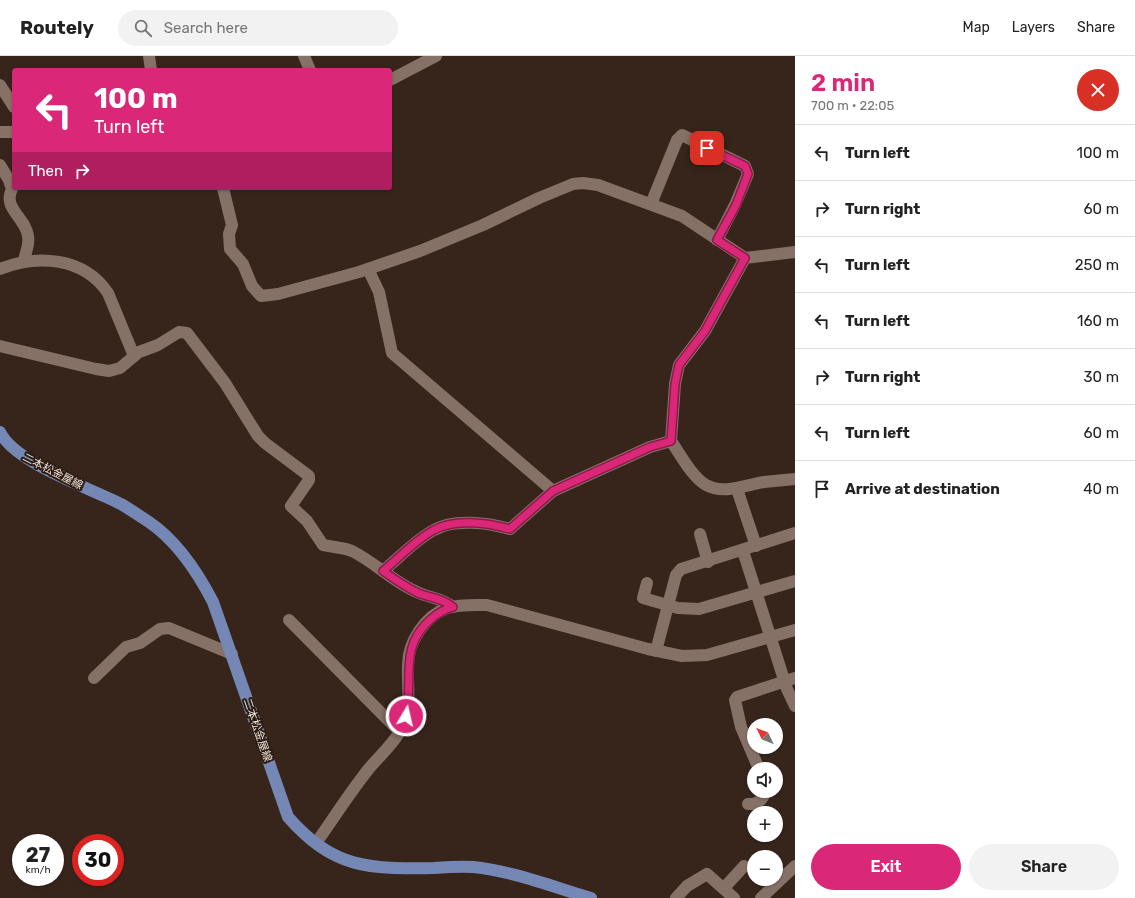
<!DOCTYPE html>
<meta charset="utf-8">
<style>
body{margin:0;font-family:Rubik,"Noto Sans JP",sans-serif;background:#f2f2f2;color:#222;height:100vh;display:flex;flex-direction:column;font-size:15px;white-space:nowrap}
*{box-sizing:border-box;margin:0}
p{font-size:13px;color:#767676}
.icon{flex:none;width:22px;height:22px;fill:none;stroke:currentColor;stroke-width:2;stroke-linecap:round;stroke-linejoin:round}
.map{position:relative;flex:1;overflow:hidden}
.drawer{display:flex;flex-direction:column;background:#fff;width:340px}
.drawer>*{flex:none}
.hud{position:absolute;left:12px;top:12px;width:380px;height:122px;border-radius:4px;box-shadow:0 1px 3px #0004;background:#db2777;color:#fff;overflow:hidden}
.needle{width:26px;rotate:313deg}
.tools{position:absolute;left:747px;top:662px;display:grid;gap:8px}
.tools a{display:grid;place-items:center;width:36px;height:36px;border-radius:50%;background:#fff;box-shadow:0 1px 3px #0004;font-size:20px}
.speed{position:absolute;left:12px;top:778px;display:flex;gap:8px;font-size:20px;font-weight:700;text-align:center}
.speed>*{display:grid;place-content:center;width:52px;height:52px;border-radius:50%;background:#fff;box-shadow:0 1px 3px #0004;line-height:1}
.speed small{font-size:10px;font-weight:400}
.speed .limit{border:6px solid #d22;background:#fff;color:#111}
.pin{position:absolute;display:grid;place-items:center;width:34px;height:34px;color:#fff;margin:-17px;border-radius:8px;box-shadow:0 2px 6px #0006}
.me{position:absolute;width:44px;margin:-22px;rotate:9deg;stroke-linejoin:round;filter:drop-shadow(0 0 3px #0008)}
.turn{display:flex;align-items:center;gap:14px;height:84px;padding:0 16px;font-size:18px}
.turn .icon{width:52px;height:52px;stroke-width:2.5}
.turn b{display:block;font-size:28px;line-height:34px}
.then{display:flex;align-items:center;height:38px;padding:0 16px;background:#0003;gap:8px;font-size:15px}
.round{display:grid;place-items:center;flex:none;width:42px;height:42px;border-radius:21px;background:#f2f2f2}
.summary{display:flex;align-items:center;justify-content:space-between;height:68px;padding:0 16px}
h1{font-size:24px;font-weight:600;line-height:30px;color:#db2777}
.button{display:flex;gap:8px;margin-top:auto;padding:8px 16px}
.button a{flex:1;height:46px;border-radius:24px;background:#db2777;color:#fff;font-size:16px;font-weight:600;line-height:46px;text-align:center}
.button a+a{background:#f2f2f2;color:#222}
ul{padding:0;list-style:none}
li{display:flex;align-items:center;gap:12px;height:56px;padding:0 16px;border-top:1px solid #e0e0e0}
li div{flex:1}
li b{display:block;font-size:15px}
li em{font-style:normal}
header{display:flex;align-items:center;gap:24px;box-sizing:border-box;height:56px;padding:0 20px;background:#fff;border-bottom:1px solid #e0e0e0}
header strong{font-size:19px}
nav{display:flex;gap:22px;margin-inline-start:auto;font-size:14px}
.search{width:280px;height:36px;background:#f2f2f2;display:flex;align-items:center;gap:10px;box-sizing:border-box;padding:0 14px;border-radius:22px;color:#767676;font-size:15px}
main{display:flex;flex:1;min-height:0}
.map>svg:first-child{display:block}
</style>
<header>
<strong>Routely</strong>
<div class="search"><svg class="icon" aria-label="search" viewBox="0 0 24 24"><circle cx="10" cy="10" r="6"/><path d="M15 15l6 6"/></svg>Search here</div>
<nav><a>Map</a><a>Layers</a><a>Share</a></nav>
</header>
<main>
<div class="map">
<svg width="795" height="842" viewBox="0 0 795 842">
<rect width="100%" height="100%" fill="#37251c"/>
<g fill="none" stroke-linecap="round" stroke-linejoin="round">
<g stroke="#867166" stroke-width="12">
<polyline points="149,0 151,14"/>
<polyline points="304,0 310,14"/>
<polyline points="390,24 436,0"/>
<polyline points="0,29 14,51"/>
<polyline points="0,76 14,76"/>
<path d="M0 109 9 124 12 133C2 152 26 162 28 180 30 189 25 197 24 205"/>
<polyline points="223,132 232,169 229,178 230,193 243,208 252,230 261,240 278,238 359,216 420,195 483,169 539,142 573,128 583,127 598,129 682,160 745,202"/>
<polyline points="651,148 677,84 682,79 745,110 748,118 735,149 717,184"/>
<path d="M0 213C37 198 84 201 108 237L134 300"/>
<polyline points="368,213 379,236 392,297 553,435"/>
<path d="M0 290 96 313 109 315 120 312 139 296 158 289 179 276 187 277 225 327 258 380 265 387 309 420V424L291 450 307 465 323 489 346 493 352 495C376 507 394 527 419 537 431 542 442 542 453 551"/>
<path d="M671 385C680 398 692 421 706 429 724 439 745 429 764 426 774 425 785 424 795 423"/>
<polyline points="737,433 756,490"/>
<polyline points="700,478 708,506"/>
<polyline points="743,495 787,633 795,650"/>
<path d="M383 515C399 502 415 484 434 474 454 462 489 467 510 473L553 435 650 391 671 385 675 328 679 309 705 275 745 202 795 196"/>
<polyline points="647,527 643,542 678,552 699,553 795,525"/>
<polyline points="289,564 400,676"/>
<polyline points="656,595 676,519 681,513 795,477"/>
<polyline points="94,622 126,591 140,587 160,573 169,572 232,598"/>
<polyline points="759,713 741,671 735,644 737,641 795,622"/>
<path d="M748 748C758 749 762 744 766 735"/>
<path d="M316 787C333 763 349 738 367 715 378 701 394 688 402 672 412 651 407 631 408 609 408 586 425 560 447 552 460 548 474 549 487 549L648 593 682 600 707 599 795 574"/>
<polyline points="724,832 744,810"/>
<polyline points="676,842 687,830 707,818 734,842"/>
<polyline points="761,842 795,810"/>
</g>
<path stroke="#7588b5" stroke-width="12" d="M0 376C15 407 90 432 121 448 131 454 140 460 149 466 177 485 198 517 213 546L288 761C334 813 368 813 434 812 447 811 460 810 473 811 513 815 553 831 591 842"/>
</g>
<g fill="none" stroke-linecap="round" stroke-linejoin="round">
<g stroke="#8e194d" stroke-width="10">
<path id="route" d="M406 660C414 624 398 591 431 563 438 557 444 553 453 551 442 542 431 542 418 537 406 531 394 523 383 515 399 502 415 484 434 474 455 462 488 467 510 473L553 435 650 391 671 385 675 328 679 309 705 275 745 202 717 184 736 149 748 118 745 110 707 92"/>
</g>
<use href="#route" stroke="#db2777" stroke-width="7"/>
</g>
<g text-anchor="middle" stroke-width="4" stroke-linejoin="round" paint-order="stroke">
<g font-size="11" fill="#eee2dc" stroke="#2c1c13">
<text transform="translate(53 415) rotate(27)" y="4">二本松金屋線</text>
<text transform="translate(258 674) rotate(71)" y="4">二本松金屋線</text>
</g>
</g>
</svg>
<div class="tools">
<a><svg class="needle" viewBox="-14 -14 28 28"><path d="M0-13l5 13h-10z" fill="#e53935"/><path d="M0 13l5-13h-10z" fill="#767676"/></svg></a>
<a><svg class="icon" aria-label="sound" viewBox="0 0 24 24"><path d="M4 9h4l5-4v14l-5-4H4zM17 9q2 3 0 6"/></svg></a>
<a>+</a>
<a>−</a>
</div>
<div class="speed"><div>27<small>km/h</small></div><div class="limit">30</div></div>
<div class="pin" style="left:707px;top:92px;background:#d93025"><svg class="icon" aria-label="arrive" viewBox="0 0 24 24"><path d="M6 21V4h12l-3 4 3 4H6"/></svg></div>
<svg class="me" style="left:406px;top:660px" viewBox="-20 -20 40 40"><circle r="17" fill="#db2777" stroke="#fff" stroke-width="3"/><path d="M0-11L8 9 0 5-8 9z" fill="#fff"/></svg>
<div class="hud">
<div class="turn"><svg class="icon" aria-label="left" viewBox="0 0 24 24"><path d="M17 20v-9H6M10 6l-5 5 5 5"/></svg><div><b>100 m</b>Turn left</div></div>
<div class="then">Then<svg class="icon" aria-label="right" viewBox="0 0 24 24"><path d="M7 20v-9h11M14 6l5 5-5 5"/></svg></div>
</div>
</div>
<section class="drawer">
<div class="summary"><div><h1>2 min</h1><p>700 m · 22:05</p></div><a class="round" style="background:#d93025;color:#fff"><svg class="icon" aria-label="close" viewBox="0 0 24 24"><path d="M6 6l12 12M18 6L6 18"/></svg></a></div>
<ul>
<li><svg class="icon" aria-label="left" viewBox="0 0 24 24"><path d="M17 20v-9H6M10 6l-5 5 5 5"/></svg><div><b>Turn left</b></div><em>100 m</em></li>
<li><svg class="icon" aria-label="right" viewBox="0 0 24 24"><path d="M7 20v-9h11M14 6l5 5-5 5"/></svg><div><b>Turn right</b></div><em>60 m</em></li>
<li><svg class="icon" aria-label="left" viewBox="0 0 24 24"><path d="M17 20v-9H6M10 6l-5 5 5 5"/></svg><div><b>Turn left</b></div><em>250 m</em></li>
<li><svg class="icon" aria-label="left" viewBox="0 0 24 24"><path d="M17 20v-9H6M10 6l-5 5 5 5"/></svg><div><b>Turn left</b></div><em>160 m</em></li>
<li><svg class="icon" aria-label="right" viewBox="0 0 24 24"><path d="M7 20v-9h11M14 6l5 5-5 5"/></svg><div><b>Turn right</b></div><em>30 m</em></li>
<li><svg class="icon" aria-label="left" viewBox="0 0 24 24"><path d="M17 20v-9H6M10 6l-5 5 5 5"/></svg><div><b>Turn left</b></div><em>60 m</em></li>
<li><svg class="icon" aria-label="arrive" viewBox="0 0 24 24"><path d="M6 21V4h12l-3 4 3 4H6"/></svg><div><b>Arrive at destination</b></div><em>40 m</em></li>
</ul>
<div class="button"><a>Exit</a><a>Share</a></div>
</section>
</main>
